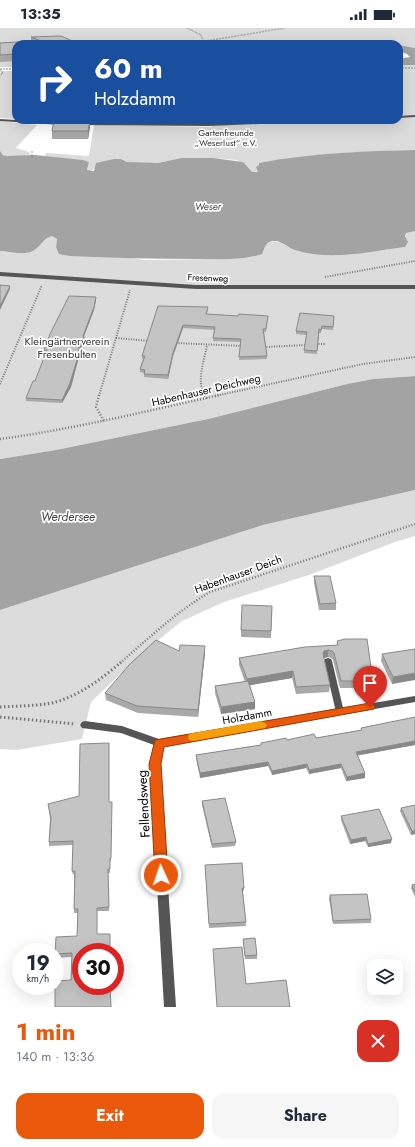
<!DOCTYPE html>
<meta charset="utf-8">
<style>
body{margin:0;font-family:Jost,sans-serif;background:#f6f6f7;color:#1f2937;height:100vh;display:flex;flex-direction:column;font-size:15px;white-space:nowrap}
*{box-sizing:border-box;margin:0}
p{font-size:13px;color:#747a83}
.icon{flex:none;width:22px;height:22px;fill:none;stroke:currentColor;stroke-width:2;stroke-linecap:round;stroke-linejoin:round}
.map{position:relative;height:979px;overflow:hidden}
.side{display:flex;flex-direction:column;background:#fff;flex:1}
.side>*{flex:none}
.hud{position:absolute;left:12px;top:12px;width:391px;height:84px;border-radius:12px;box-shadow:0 4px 16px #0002;background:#1a4fa0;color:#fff;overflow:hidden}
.buttons{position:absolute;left:367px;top:931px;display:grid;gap:8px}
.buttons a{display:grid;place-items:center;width:36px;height:36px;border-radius:8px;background:#fff;box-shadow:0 4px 16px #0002;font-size:20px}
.speed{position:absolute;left:12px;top:915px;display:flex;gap:8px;font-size:20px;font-weight:700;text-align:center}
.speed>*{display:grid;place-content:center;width:52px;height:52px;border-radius:50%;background:#fff;box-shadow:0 4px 16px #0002;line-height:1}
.speed small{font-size:10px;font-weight:400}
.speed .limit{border:6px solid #d22;background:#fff;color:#111}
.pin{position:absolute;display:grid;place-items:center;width:34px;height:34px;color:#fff;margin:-41px -17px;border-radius:50% 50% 50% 0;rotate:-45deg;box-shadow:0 0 4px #0007}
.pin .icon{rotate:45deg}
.me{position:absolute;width:44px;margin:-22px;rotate:357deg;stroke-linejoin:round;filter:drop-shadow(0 0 3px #0008)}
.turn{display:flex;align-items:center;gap:14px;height:84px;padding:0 16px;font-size:18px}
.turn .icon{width:52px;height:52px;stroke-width:2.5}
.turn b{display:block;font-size:28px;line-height:34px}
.round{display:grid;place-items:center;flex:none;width:42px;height:42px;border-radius:12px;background:#f6f6f7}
.headline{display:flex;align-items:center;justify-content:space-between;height:68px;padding:0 16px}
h1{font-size:24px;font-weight:700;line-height:30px;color:#ea580c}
.primary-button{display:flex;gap:8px;margin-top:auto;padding:8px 16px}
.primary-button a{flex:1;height:46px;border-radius:12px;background:#ea580c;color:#fff;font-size:16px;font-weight:700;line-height:46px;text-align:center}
.primary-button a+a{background:#f6f6f7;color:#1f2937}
.status{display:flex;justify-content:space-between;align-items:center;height:28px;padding:0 20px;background:#fff;direction:ltr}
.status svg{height:11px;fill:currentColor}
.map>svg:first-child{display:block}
</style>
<div class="status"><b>13:35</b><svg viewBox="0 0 49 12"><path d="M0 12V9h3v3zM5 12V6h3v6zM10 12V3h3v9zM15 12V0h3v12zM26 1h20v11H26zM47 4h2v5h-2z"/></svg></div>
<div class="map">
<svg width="415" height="979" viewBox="0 0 415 979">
<rect width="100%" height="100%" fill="#fff"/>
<g fill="#dcdcdc">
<polygon points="0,0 415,0 415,20 399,17 399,16 16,16 16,39 0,39"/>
<path d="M399 37H415V122C363 123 311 126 259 135L258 144H252L237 132 213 130H181L158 135H136L127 134 121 131 89 143 87 142 89 134 83 132 48 130 45 128 46 125 89 128 94 97 212 99V95L48 94 22 92H399Z"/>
<polygon points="2,43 16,43 16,91 0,90 0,45"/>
<path d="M0 93 37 97 16 120 29 124 30 128C20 129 6 132 0 123Z"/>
<path d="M411 203H415V348L373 351 347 356 208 391 56 422 0 431V223C13 224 27 229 37 220 43 215 44 210 52 208L57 211 56 219 144 232 234 231 252 229 265 220V217C277 207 288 221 301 224 335 230 370 224 405 219L406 204Z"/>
<polygon points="415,462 415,508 395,514 309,547 224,574 182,593 140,627 91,674 82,711 17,722 0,721 0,582 263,497"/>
</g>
<g fill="#a3a3a3">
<polygon points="399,17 415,20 415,37 399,37 399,31 410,29 407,26 399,23"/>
<path d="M415 122V203L406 205 405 208 408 214 405 219C375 223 343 230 313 226 307 225 300 224 295 222 287 219 281 212 273 213 265 214 265 220 262 226 242 233 219 231 198 231 155 231 113 230 70 228L59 226 56 219 57 211 52 208C44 210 43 215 37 220 27 229 13 224 0 223V123L3 127 7 128 35 127 83 132 89 134 87 142 94 143 96 135 114 131H121L127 134 158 135 181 130H213L243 134 252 144H258L256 139 259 137V135C311 125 363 123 415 122Z"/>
<polygon points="415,348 415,462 263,497 0,582 0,431 56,422 208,391 347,356 373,351"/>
</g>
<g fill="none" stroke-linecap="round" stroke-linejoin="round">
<g stroke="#777" stroke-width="1.5" stroke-dasharray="0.5 1" stroke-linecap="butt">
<polyline points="187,0 201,7 203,13"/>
<polyline points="188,16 285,0"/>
<polyline points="399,40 415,40"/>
<polyline points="0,41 16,41"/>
<polyline points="0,42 3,45 0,47"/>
<polyline points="32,123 32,130"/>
</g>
<g stroke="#777" stroke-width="2" stroke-dasharray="1 1.5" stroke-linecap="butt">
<polyline points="325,249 415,233"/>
<polyline points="116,310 149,313"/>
<polyline points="176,315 243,318"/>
<polyline points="316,316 325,316"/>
<polyline points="264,319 307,317"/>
<polyline points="0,356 42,257"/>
<polyline points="99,368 130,262"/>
<path d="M205 368C196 353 204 334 207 317"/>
<polyline points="215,368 363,336 415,329"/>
</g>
<g stroke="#777" stroke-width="2.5" stroke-dasharray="1 2" stroke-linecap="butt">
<polyline points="99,367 96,379 104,393"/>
<polyline points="205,367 207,371"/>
<path d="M0 411C74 401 147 383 220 367"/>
<path d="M120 635C149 610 176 584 210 564L415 496"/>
</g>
<g stroke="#777" stroke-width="3" stroke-dasharray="1.5 2.5" stroke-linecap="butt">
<path d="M0 679C17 678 35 678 52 675 77 669 102 651 121 634"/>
<polyline points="0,689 75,696"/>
</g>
<g fill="#555" fill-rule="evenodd">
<polygon points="415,87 415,89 399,90 399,88"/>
<polygon points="0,91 62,95 64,96 62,97 0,93"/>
<polygon points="300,92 334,92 332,93 209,98 82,97 80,96 82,95 209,96"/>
<polygon points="0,244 196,257 415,257 415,261 196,261 0,248"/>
<polygon points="328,630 331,631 332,633 344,684 343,686 340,687 337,686 336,684 324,633 325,631"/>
</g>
<polygon fill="#555" fill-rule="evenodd" points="415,668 415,674 163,718 160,736 176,979 164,979 150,736 154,717 121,705 82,700 80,697 82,694 85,693 122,698 159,711"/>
</g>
<g fill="#a9a9a9">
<polygon points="31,9 79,16 39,16 35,14 16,16 16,33 0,34 0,15 31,13"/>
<polygon points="90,99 88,111 52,111 52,103"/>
<polygon points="96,272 94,282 84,308 85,311 80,322 80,325 71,359 62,375 26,373 26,370 35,353 46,325 44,325 44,322"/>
<polygon points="158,278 208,282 207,286 238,288 268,288 266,304 264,304 267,331 239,332 241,314 213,313 215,302 183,300 173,328 168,351 144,349 144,345 140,344 140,341 143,331 142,331 142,328"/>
<polygon points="334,288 333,302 322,301 321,305 319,305 317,326 304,325 307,307 296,306 296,303"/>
<polygon points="314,548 336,575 336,582 319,582 314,555"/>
<polygon points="272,578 271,610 241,609 241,602"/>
<polygon points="337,613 373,653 372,660 340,660 333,632 331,630 328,629 324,630 330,657 329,664 296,666 292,650 250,657 255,674 255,681 221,686 215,665 215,658 245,654 239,637 239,630 337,617"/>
<polygon points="415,621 392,656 381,633 382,626"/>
<polygon points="179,623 205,625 198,689 138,685 106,672 105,665"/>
<polygon points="415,689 415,717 358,727 365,750 346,753 341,740 309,746 306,740 272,747 268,738 200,750 196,731 196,727 261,717 261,715 287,712 316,710 361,702 361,700"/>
<polygon points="202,773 236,814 235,818 212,820 202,777"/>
<polygon points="109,774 111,833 110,834 110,845 108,845 109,883 97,883 71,952 72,929 56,930 55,926 77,908 78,885 74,885 74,846 73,847 72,843 73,817 49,818 49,814 50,791 48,776"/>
<polygon points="401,780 415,806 411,807 400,783"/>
<polygon points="341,788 391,815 368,819 365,813 350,816 341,792"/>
<polygon points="205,837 244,860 244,863 243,863 246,898 209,900"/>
<polygon points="415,856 415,869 411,860 412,857"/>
<polygon points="330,867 371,891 371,895 333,896 329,871"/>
<polygon points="243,911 257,927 257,931 245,931"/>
</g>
<g fill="#898989">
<polygon points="90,92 90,99 88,111 88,103"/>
<polygon points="10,258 10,261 0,282 0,278"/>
<polygon points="96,269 96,272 94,282 83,311 83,308"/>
<polygon points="183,297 183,300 173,328 168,351 168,347 173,325"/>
<polygon points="84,308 85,311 78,325 78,322"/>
<polygon points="80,322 80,325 71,359 62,375 62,372"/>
<polygon points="205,618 205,625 198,689 198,682"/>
<polygon points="328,622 328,629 324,630 323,626 324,623"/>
<polygon points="293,643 292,650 246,658 247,651"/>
<polygon points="415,645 415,652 392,656 393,649"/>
<polygon points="255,674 255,681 221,686 221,679"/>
<polygon points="415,713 415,717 355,728 356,724"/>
<polygon points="268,734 268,738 200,750 200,745"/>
<polygon points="307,736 306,740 272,747 272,743"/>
<polygon points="341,736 341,740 309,746 309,742"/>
<polygon points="365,745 365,750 346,753 347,749"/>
<polygon points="412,803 415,803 415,806 411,807"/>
<polygon points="366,809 365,813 350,816 351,812"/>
<polygon points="392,811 391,815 368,819 368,816"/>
</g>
<g fill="#c4c4c4" stroke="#898989">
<polygon points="61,8 79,16 49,16 31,9"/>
<polygon points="34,13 35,16 16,16 16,26 0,27 0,15"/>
<polygon points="54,92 90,92 88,103 52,103"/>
<polygon points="0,257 10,258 0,278"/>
<polygon points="69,268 96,269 94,279 83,308 84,308 78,322 80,322 70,355 62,372 26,370 33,353 35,353 47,322 44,322 50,306"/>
<polygon points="158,278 208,279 206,286 238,288 239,286 268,288 266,301 263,301 267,328 239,329 241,311 213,310 215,299 183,297 173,325 168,347 144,346 145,342 140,341 145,328 142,328"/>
<polygon points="300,285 334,288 333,299 322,298 321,302 319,301 317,323 304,322 307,304 296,303"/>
<polygon points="314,548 330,548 336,575 320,576"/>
<polygon points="242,577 272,578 271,603 241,602"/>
<polygon points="345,611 367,611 373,653 341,653 334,625 332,623 328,622 324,623 323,626 330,657 296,659 293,643 247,651 239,630 305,619 338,617 337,613"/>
<polygon points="156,612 179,623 180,617 205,618 198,682 137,678 105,665 129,637"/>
<polygon points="415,621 415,645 393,649 382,626"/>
<polygon points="248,653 255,674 221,679 215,658"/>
<polygon points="415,689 415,713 356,724 365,745 347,749 341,736 309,742 307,736 272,743 268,734 200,745 196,727 261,717 261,715 286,710 287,712 314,706 316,710 362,702 361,700"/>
<polygon points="109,715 109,774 112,774 111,830 110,830 110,841 108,841 109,879 97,880 97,906 110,906 110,924 81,924 81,958 110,958 111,979 55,979 55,953 71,952 72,925 55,926 56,909 77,908 78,881 74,881 75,843 72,843 73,813 49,814 51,790 48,776 79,768 80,716"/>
<polygon points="225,770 236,814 212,816 202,773"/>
<polygon points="415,777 415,803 412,803 401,780"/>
<polygon points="379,781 392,811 368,816 366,809 351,812 341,788"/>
<polygon points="242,835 244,860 242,860 246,894 209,896 205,837"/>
<polygon points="415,856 415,864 412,857"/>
<polygon points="367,866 371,891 333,893 330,867"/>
<polygon points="255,910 257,927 245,928 243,911"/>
<polygon points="242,919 246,956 286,952 290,979 217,979 213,921"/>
</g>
<polygon fill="#ea580c" stroke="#983908" points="370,675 374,676 375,679 374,681 164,719 161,736 168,847 166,850 161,852 157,850 155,847 149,736 155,712"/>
<polygon fill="#f59e0b" points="261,693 265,695 267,697 265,700 193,713 189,712 188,709 189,706 193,705"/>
<g text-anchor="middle" stroke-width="3.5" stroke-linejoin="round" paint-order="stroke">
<g font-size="9" fill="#333" stroke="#fff">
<text x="226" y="108">Gartenfreunde<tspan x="226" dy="10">„Weserlust“ e.V.</tspan></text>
</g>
<g font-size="9" fill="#000" stroke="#fff">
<text transform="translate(208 250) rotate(2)" y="3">Fresenweg</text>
</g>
<g font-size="10" font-style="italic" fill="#444" stroke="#fff">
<text transform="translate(208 178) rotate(-1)" y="4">Weser</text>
</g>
<g font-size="11" fill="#333" stroke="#fff">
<text x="67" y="317">Kleingärtnerverein<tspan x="67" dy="13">Fresenbulten</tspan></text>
</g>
<g font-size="11" fill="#000" stroke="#fff">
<text transform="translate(206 362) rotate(-13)" y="4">Habenhauser Deichweg</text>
<text transform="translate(238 546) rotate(-20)" y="4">Habenhauser Deich</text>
<text transform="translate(247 688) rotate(-10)" y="4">Holzdamm</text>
</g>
<g font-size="12" font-style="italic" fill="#444" stroke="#fff">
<text x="68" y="493">Werdersee</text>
</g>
<g font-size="13" fill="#000" stroke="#fff">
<text transform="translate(143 776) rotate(-93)" y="5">Fellendsweg</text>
</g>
</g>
</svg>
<div class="buttons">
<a><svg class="icon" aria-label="layers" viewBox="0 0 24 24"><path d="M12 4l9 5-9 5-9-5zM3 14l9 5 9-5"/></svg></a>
</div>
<div class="speed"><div>19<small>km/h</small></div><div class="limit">30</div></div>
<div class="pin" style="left:370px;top:679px;background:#d93025"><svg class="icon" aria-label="arrive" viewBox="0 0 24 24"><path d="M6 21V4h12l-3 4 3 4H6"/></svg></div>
<svg class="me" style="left:161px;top:847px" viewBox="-20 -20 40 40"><circle r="17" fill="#ea580c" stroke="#fff" stroke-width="3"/><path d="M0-11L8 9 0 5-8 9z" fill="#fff"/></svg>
<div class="hud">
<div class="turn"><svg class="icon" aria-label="right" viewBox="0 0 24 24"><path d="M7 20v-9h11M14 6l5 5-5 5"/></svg><div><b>60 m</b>Holzdamm</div></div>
</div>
</div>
<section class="side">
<div class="headline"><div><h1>1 min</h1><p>140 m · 13:36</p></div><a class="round" style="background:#d93025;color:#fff"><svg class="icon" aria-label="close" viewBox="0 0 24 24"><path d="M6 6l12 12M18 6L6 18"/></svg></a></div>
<div class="primary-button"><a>Exit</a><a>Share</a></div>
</section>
